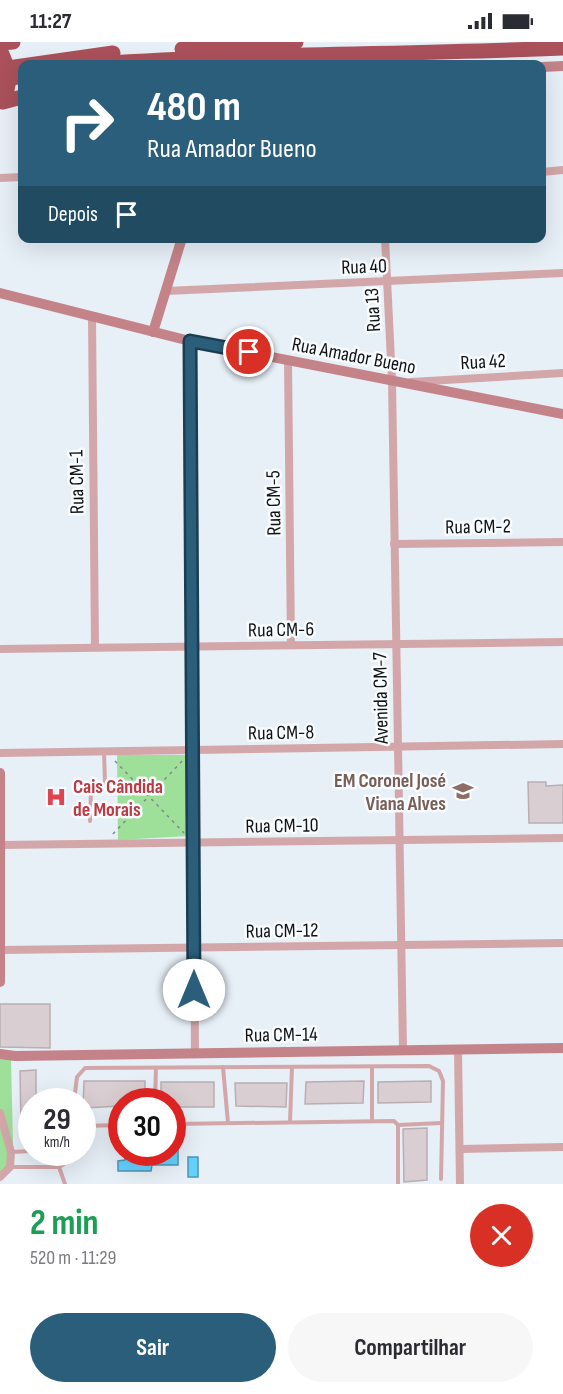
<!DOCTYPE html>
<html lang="pt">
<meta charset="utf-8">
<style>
body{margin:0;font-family:"Sofia Sans Condensed",sans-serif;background:#f7f7f7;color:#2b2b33;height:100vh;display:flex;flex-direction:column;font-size:22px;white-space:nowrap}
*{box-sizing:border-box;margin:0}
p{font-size:20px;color:#7c7c81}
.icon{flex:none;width:33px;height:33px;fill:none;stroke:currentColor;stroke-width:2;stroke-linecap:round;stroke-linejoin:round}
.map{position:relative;height:1142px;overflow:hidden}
.details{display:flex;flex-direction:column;background:#fff;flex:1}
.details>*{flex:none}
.banner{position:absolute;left:18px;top:18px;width:528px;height:183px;border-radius:12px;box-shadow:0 6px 24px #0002;background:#2a5e7a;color:#fff;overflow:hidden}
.speed{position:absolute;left:18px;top:1046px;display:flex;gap:12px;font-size:30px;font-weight:700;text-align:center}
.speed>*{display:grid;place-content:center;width:78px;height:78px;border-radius:50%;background:#fff;box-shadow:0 6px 24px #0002;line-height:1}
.speed small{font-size:15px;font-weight:400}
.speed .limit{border:9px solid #d22;background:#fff;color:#111}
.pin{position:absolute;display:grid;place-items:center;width:51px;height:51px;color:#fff;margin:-26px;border:3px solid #fff;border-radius:50%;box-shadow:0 2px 6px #0007}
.me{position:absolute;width:66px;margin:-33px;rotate:0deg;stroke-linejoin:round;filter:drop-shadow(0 0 4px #0008)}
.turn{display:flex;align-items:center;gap:21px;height:126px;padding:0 30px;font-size:27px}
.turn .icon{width:78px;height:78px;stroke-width:2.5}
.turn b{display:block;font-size:42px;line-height:51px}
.then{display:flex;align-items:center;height:57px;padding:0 30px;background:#0003;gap:12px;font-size:22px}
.round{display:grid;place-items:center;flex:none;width:63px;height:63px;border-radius:32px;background:#f7f7f7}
.headline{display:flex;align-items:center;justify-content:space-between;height:102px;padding:0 30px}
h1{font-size:36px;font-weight:700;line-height:45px;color:#1e9e55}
.action{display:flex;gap:12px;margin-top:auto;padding:12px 30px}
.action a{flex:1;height:69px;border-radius:36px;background:#2a5e7a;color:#fff;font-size:24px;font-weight:700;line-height:69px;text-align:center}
.action a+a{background:#f7f7f7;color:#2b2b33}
.status{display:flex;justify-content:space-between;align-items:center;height:42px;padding:0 30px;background:#fff;direction:ltr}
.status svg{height:16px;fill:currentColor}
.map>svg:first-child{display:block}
</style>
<div class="status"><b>11:27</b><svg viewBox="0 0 49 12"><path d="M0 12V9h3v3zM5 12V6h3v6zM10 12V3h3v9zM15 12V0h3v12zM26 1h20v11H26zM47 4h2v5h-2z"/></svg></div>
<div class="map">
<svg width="563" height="1142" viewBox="0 0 563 1142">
<rect width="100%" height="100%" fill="#e7eff7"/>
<g fill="#9edf9a">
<polygon points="117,713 187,713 189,794 118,798"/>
<polygon points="0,1013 11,1018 13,1101 10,1125 0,1135"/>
</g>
<g fill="#66d0fd" stroke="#4c97b7" stroke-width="1.5">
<polygon points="173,1096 178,1096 178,1123 152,1123 151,1129 118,1129 118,1119 125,1118 125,1110 172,1110"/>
<rect x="188" y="1115" width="10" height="20"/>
</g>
<g fill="#d9ced2" stroke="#b9aeb2" stroke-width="1.5">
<polygon points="528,740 546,740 546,744 563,743 563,781 529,781"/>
<polygon points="0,962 50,962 50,1006 0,1005"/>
<polygon points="36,1028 36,1059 32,1059 32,1082 21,1083 20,1029"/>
<polygon points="84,1039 145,1039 145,1059 122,1059 122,1064 83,1066"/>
<polygon points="364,1039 363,1061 305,1062 306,1040"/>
<polygon points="431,1039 431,1060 378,1061 378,1040"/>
<polygon points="161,1040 214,1040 214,1065 172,1065 172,1059 161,1059"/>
<polygon points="235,1041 287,1041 286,1065 236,1064"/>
<polygon points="427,1086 427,1138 404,1140 403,1087"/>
</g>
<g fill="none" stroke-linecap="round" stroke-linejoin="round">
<g stroke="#81878c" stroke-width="1.5" stroke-dasharray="3 4.5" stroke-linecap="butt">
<polyline points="115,719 184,791"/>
<polyline points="113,792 184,717"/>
</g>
<g stroke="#d3a7a9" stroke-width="4">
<polyline points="90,779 91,749 105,743 105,740 104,710"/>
<polyline points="223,1025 228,1081"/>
<polyline points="372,1025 372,1079"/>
<polyline points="74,1059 77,1035 85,1026 429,1024 439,1029 443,1039 441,1137"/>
<polyline points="155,1059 156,1026"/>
<polyline points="290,1080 292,1025"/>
<polyline points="172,1082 394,1079 398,1083 398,1142"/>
<polyline points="398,1083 442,1081"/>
<polyline points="82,1084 122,1083"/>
<polyline points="11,1110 32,1109"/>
<polyline points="51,1110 48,1118 51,1123"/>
<polyline points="11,1125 59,1125 64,1122 66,1115 64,1110"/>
<polyline points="59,1125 65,1142"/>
</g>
<g stroke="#d3a7a9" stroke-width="8">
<polyline points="542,130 563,128"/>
<polyline points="0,136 22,135"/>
<polyline points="385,196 392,339 403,1008"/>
<polyline points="166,249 563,231"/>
<polyline points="92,275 95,605"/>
<polyline points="190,299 195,1011"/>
<polyline points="288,318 291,603"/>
<polyline points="411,340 563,331"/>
<polyline points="394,502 563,500"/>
<polyline points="0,607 563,600"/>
<polyline points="0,711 563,702"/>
<polyline points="1,803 563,796"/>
<polyline points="0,908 563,901"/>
<polyline points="458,1007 460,1142"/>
<polyline points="0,1071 11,1110 10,1125 0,1135"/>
<polyline points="460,1107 563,1105"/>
</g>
<g stroke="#c38388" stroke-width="10">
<polyline points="542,25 563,24"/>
<polyline points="0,251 190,299 563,372"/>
<polyline points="153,290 182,196"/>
<polyline points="0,731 0,940"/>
<polyline points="0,1012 15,1014 563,1006"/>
</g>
<g stroke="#aa515b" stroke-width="15">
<polyline points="0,1 13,0"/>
<polyline points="182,7 296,0"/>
<path d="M98 22C253 11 408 13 563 6"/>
<polyline points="0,27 113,11"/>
<polyline points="0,39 22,34"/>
<polyline points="3,60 22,55"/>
</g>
<polyline stroke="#aa515b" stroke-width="15" points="2,12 10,32 6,53"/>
</g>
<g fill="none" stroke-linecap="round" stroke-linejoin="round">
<g stroke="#1b3d4f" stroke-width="15">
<polyline id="route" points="194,948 190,299 249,310"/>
</g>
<use href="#route" stroke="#2a5e7a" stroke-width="10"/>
</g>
<defs>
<g id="school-bare" transform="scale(1.62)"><path d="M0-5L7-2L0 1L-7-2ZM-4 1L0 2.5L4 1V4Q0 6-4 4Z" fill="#8d6e63" stroke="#f8fcff" stroke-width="2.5" paint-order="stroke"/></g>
<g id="hospital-bare" transform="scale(1.62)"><path d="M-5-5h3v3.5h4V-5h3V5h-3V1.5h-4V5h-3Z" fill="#e0444e" stroke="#f8fcff" stroke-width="2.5" paint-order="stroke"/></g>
</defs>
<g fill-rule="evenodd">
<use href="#school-bare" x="463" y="749"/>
<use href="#hospital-bare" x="56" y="755"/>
</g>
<g text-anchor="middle" stroke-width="5" stroke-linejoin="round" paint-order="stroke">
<g font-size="20" fill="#101315" stroke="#f8fcff">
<text transform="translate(364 224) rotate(-2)" y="7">Rua 40</text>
<text transform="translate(372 268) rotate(-93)" y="7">Rua 13</text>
<text transform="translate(354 313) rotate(11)" y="7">Rua Amador Bueno</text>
<text transform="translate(483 319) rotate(-3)" y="7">Rua 42</text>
<text transform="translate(76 440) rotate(-91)" y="7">Rua CM-1</text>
<text transform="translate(273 461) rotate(-91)" y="7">Rua CM-5</text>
<text transform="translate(478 484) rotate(-1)" y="7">Rua CM-2</text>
<text transform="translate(281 587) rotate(-1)" y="7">Rua CM-6</text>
<text transform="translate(380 656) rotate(-91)" y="7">Avenida CM-7</text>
<text transform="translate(281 690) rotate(-1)" y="7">Rua CM-8</text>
<text transform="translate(282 783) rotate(-1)" y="7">Rua CM-10</text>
<text transform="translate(282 888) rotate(-1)" y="7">Rua CM-12</text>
<text transform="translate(281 992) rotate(-1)" y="7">Rua CM-14</text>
</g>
<g font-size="20" font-weight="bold" fill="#785e54" stroke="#f8fcff" text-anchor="end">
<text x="446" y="745">EM Coronel José<tspan x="446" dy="23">Viana Alves</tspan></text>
</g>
<g font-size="20" font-weight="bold" fill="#be3a42" stroke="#f8fcff" text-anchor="start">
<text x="73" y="751">Cais Cândida<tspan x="73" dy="23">de Morais</tspan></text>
</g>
</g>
</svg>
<div class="speed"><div>29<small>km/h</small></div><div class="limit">30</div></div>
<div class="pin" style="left:249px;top:310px;background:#d93025"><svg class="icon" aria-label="arrive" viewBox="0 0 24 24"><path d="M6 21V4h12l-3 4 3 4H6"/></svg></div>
<svg class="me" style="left:194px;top:948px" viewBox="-20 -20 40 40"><circle r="19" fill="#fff"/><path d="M0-13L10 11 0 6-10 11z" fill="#2a5e7a"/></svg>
<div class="banner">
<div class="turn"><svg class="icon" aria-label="right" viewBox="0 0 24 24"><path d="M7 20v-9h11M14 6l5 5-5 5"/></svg><div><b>480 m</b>Rua Amador Bueno</div></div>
<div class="then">Depois<svg class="icon" aria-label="arrive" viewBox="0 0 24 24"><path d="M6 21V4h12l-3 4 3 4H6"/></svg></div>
</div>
</div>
<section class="details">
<div class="headline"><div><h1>2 min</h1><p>520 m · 11:29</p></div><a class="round" style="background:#d93025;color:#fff"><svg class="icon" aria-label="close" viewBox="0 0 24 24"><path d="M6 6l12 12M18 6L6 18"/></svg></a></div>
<div class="action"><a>Sair</a><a>Compartilhar</a></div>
</section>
